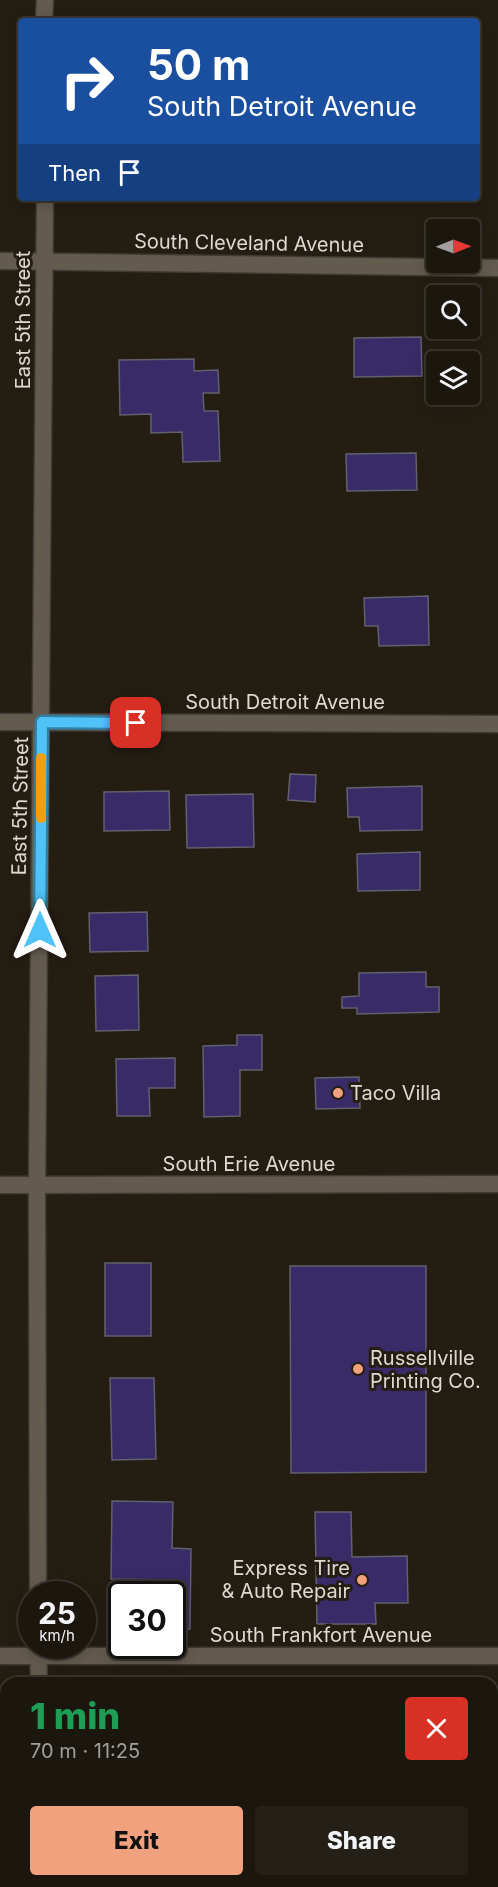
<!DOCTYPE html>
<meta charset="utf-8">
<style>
body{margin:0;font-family:Inter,sans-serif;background:#241f17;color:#f1f3f6;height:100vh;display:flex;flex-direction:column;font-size:22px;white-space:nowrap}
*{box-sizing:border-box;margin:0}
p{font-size:20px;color:#a09f9e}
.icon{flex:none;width:33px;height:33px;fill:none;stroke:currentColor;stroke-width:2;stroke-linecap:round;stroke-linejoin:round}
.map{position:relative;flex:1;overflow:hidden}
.drawer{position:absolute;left:0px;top:1677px;width:498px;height:210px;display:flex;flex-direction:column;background:#1b160e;border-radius:18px 18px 0 0;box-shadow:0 3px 15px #0003,0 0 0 2px #39352e}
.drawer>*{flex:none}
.hud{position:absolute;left:18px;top:18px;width:462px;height:183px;border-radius:6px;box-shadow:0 3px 15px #0003,0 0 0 2px #39352e;background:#1a4fa0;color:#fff;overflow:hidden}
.needle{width:39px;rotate:89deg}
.buttons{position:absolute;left:426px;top:219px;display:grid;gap:12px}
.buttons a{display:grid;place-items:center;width:54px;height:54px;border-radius:6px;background:#1b160e;box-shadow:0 3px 15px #0003,0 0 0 2px #39352e;font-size:30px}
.speed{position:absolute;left:18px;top:1581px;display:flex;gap:12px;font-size:30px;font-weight:700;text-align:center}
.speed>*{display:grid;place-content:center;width:78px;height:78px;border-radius:50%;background:#1b160e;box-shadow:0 3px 15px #0003,0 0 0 2px #39352e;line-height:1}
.speed small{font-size:15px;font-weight:400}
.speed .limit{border:3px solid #111;border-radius:9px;background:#fff;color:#111}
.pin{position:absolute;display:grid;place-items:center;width:51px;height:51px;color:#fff;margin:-26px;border-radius:12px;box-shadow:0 3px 9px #0006}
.me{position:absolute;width:66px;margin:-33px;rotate:0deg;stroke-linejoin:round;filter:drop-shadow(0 0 4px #0008)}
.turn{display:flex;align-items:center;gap:21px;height:126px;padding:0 30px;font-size:27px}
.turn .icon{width:78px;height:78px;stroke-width:2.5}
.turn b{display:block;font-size:42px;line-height:51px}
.then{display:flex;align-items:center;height:57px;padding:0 30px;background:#0003;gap:12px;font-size:22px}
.round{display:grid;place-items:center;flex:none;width:63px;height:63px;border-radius:6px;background:#241f17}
.headline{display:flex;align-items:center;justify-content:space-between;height:102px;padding:0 30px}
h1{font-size:36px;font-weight:800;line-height:45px;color:#1e9e55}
.cta{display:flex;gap:12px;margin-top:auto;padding:12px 30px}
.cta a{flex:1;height:69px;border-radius:6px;background:#f1a17d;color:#111;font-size:24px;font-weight:800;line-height:69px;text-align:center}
.cta a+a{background:#241f17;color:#f1f3f6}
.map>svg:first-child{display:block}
</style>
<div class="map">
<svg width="498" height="1887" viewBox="0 0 498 1887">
<rect width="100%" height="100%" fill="#241d12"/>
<g fill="#392b67" stroke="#61606e" stroke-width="1.5">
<rect x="192" y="198" width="29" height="3"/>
<polygon points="407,198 428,198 428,202 408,202"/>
<polygon points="421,337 422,376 354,377 354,338"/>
<polygon points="194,359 194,371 218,370 219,393 203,393 204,411 218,411 220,461 183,462 182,432 151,433 151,414 120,415 119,360"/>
<polygon points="416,453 417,490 347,491 346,454"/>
<polygon points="428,596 429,645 379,646 378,626 365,626 364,598"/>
<polygon points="290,774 316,775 315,802 288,800"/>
<polygon points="422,786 422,830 360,831 359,817 348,817 347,788"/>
<polygon points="169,791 170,830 104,831 104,792"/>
<polygon points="253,794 254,847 187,848 186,795"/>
<polygon points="420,852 420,890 358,891 357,854"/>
<polygon points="147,912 148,951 90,952 89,913"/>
<polygon points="426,972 426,987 439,987 439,1012 357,1014 357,1008 342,1008 342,997 359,996 359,973"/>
<polygon points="138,975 139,1030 96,1031 95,976"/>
<polygon points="237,1035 262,1035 262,1070 240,1070 240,1116 204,1117 203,1046 237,1045"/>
<polygon points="175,1058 175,1088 149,1088 150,1116 117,1116 116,1059"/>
<polygon points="359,1077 360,1108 316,1109 315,1078"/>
<rect x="105" y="1263" width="46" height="73"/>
<polygon points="290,1266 426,1266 426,1472 291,1473"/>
<polygon points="110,1378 154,1378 156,1459 112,1460"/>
<polygon points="112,1501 173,1502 172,1548 191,1549 190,1629 172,1629 172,1594 166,1594 166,1580 111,1579"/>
<polygon points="315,1512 351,1512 352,1557 407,1556 408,1603 375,1603 376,1624 317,1624"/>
</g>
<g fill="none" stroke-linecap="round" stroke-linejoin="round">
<g stroke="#3f3a33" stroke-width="19">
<g id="minor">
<polyline points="44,21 45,0"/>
<polyline points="0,261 498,268"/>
<polyline points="0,1185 498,1184"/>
<polyline points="38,1594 37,1185 45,198"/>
<polyline points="38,1646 39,1683"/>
<polyline points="0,1656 498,1656"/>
<polyline points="43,1881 43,1887"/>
</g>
</g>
<g stroke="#3f3a33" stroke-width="19">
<g id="tertiary">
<polyline points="0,722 498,724"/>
<polyline points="498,1887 498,1744"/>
</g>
</g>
<use href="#minor" stroke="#635b4e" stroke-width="16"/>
<use href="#tertiary" stroke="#635b4e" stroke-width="16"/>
</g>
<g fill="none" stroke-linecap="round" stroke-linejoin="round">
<g stroke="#337fa1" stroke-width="15">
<polyline id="route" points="40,930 42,722 136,723"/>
</g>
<use href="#route" stroke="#4fc3f7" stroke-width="10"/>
<polyline stroke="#f59e0b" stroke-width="10" points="41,818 41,758"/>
</g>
<g fill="#f1a17d" stroke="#241d12" stroke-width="2">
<circle cx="338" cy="1093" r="6"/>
<circle cx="358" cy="1369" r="6"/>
<circle cx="362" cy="1580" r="6"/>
</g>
<g text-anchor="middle" stroke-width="6" stroke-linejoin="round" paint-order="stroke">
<g font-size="20" fill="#dedad3" stroke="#241d12">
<text transform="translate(249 243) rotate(1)" y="7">South Cleveland Avenue</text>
<text transform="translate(23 320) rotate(-90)" y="7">East 5th Street</text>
<text x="285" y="709">South Detroit Avenue</text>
<text transform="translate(20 806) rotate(-89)" y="7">East 5th Street</text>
<text x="249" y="1171">South Erie Avenue</text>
<text x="321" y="1642">South Frankfort Avenue</text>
</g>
<g font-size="20" fill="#dedad3" stroke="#241d12" text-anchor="start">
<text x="350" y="1100">Taco Villa</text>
<text x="370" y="1365">Russellville<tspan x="370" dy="23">Printing Co.</tspan></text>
<text x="350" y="1575" text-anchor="end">Express Tire<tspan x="350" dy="23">&amp; Auto Repair</tspan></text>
</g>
</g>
</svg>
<div class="buttons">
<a><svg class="needle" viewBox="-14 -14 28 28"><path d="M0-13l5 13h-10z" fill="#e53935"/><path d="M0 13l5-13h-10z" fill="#a09f9e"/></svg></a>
<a><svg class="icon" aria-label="search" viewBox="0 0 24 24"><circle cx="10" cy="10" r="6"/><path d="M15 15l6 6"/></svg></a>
<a><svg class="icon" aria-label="layers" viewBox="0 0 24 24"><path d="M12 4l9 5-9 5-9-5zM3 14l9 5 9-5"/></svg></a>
</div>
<div class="speed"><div>25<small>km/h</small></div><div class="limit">30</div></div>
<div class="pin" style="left:136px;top:723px;background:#d93025"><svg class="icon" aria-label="arrive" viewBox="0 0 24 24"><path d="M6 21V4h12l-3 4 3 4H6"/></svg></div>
<svg class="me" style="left:40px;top:930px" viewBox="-20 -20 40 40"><path d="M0-17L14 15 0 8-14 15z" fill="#4fc3f7" stroke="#fff" stroke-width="4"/></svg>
<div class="hud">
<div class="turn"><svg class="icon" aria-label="right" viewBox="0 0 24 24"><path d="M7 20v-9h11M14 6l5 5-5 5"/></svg><div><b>50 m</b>South Detroit Avenue</div></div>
<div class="then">Then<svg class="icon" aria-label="arrive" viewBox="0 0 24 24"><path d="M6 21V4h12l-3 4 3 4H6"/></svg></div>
</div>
<section class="drawer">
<div class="headline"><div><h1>1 min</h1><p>70 m · 11:25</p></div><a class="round" style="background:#d93025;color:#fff"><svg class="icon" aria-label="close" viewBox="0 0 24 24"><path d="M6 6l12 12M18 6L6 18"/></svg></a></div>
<div class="cta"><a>Exit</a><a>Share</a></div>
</section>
</div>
